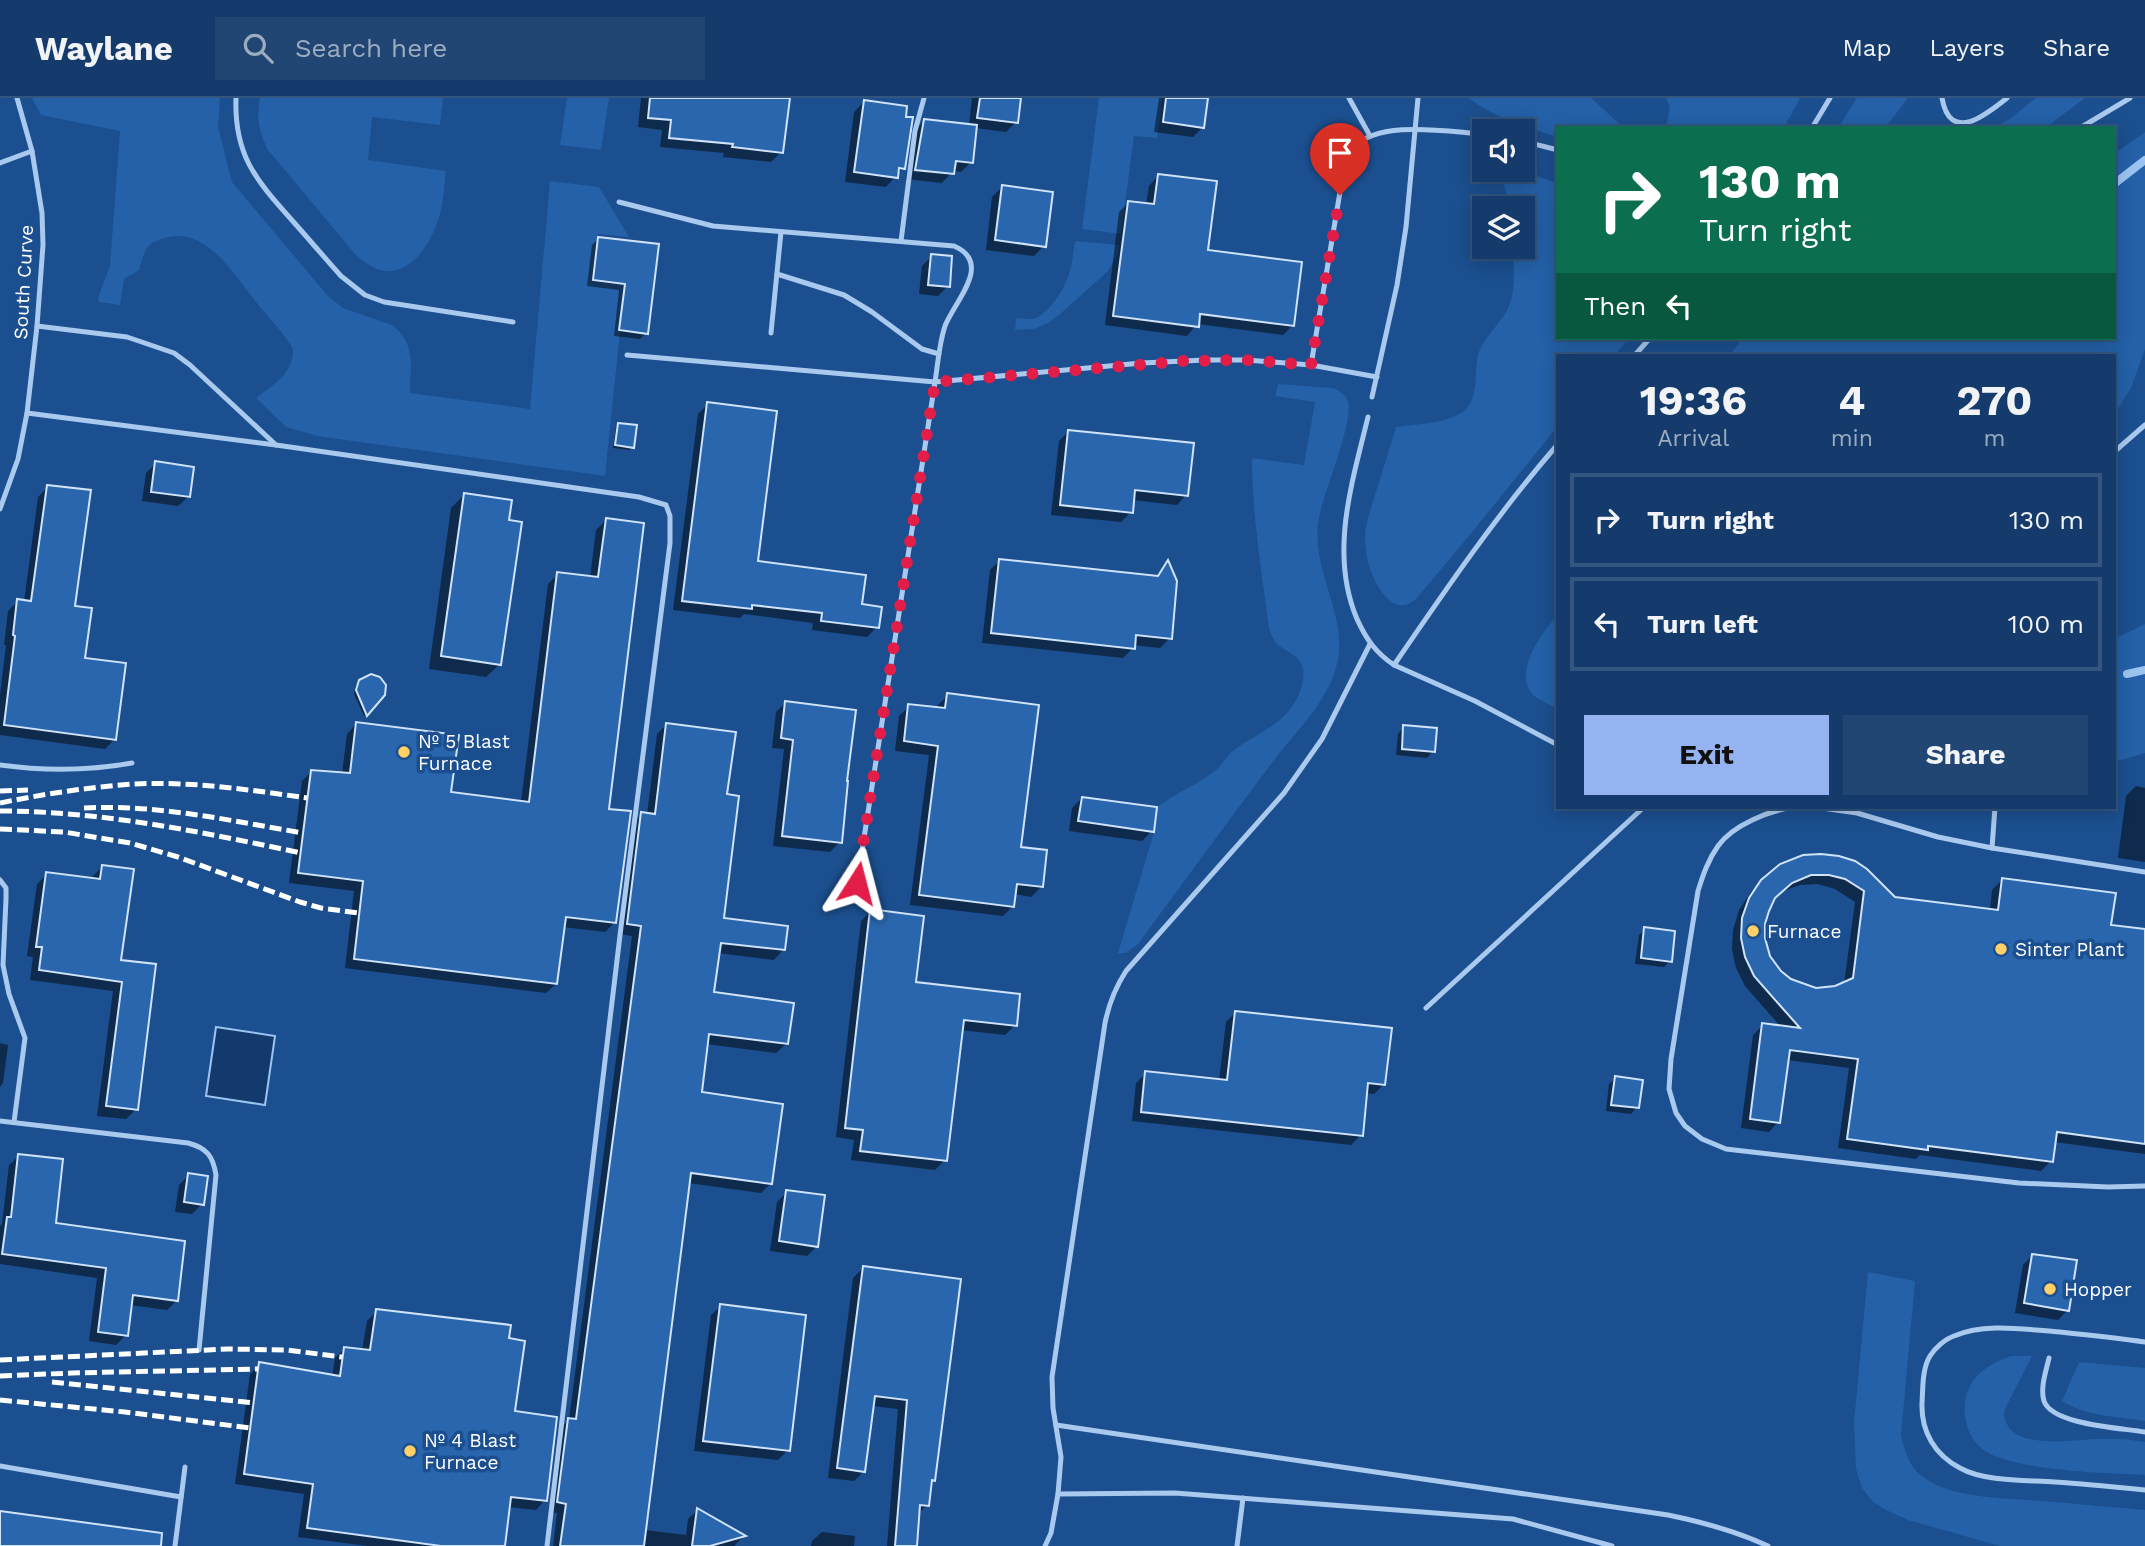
<!DOCTYPE html>
<meta charset="utf-8">
<style>
body{margin:0;font-family:"Work Sans",sans-serif;background:#214673;color:#f1f3f6;height:100vh;display:flex;flex-direction:column;font-size:26px;white-space:nowrap}
*{box-sizing:border-box;margin:0}
p{font-size:23px;color:#9dadc1}
.icon{flex:none;width:38px;height:38px;fill:none;stroke:currentColor;stroke-width:2;stroke-linecap:round;stroke-linejoin:round}
.map{position:relative;flex:1;overflow:hidden}
.sheet{position:absolute;left:1556px;top:256px;width:560px;height:455px;display:flex;flex-direction:column;background:#143b6b;border-radius:0px;box-shadow:0 4px 18px #0003,0 0 0 2px #33557e}
.sheet>*{flex:none}
.hud{position:absolute;left:1556px;top:28px;width:560px;height:214px;border-radius:0px;box-shadow:0 4px 18px #0003,0 0 0 2px #33557e;background:#0b6e4f;color:#fff;overflow:hidden}
.tools{position:absolute;left:1472px;top:21px;display:grid;gap:14px}
.tools a{display:grid;place-items:center;width:63px;height:63px;border-radius:0px;background:#143b6b;box-shadow:0 4px 18px #0003,0 0 0 2px #33557e;font-size:35px}
.pin{position:absolute;display:grid;place-items:center;width:60px;height:60px;color:#fff;margin:-72px -30px;border-radius:50% 50% 50% 0;rotate:-45deg;box-shadow:0 0 7px #0007}
.pin .icon{rotate:45deg}
.me{position:absolute;width:77px;margin:-38px;rotate:9deg;stroke-linejoin:round;filter:drop-shadow(0 0 5px #0008)}
.turn{display:flex;align-items:center;gap:24px;height:147px;padding:0 28px;font-size:32px}
.turn .icon{width:91px;height:91px;stroke-width:2.5}
.turn b{display:block;font-size:49px;line-height:60px}
.then{display:flex;align-items:center;height:66px;padding:0 28px;background:#0003;gap:14px;font-size:26px}
.eta{display:flex;justify-content:space-evenly;align-items:center;height:119px;text-align:center}
.eta b{font-size:42px;font-weight:700;line-height:49px}
.primary-button{display:flex;gap:14px;margin-top:auto;padding:14px 28px}
.primary-button a{flex:1;height:80px;border-radius:0px;background:#95b2f1;color:#111;font-size:28px;font-weight:700;line-height:80px;text-align:center}
.primary-button a+a{background:#214673;color:#f1f3f6}
ul{padding:0;list-style:none}
li{display:flex;align-items:center;gap:21px;height:94px;margin:0 14px 10px;padding:0 14px;border:4px solid #33557e;border-radius:0px}
li div{flex:1}
li b{display:block;font-size:26px}
li em{font-style:normal}
header{display:flex;align-items:center;gap:42px;box-sizing:border-box;height:98px;padding:0 35px;background:#143b6b;border-bottom:2px solid #33557e}
header strong{font-size:33px}
nav{display:flex;gap:38px;margin-inline-start:auto;font-size:24px}
.search{width:490px;height:63px;background:#214673;display:flex;align-items:center;gap:18px;box-sizing:border-box;padding:0 24px;border-radius:0px;color:#9dadc1;font-size:26px}
.map>svg:first-child{display:block}
</style>
<header>
<strong>Waylane</strong>
<div class="search"><svg class="icon" aria-label="search" viewBox="0 0 24 24"><circle cx="10" cy="10" r="6"/><path d="M15 15l6 6"/></svg>Search here</div>
<nav><a>Map</a><a>Layers</a><a>Share</a></nav>
</header>
<div class="map">
<svg width="2145" height="1448" viewBox="0 0 2145 1448">
<rect width="100%" height="100%" fill="#1b4f8f"/>
<g fill="#2461a8">
<path d="M32 0H220L218 29 232 84 328 198 343 210 392 227C417 247 410 268 410 295L530 311 550 83 599 89 629 139 598 136 593 181 625 186 605 378 317 338 286 329 256 300C273 287 294 275 293 251 283 234 268 219 256 204 235 178 207 130 169 139 146 144 145 151 139 172L124 181 120 207 99 204 98 200 110 168 120 33 41 17Z"/>
<path d="M260 0H443L440 27 372 19 368 62 446 73C444 87 444 103 440 116 428 158 395 196 355 156L268 52C259 33 256 21 260 0Z"/>
<polygon points="567,0 609,0 601,52 560,47"/>
<polygon points="1099,0 1163,0 1157,40 1134,38 1121,136 1082,131"/>
<path d="M1469 0H1591L1624 30H1558L1557 39C1527 29 1494 20 1469 0Z"/>
<polygon points="1666,0 1800,0 1784,30 1666,30 1670,9"/>
<polygon points="1857,0 1908,0 1885,30 1838,30"/>
<polygon points="2036,0 2085,0 2045,30 1994,30 2011,20"/>
<polygon points="2145,34 2145,251 2131,290 2114,317 2114,257 1738,257 1732,254 1743,240 2114,240 2114,56"/>
<path d="M1505 72H1518L1557 85 1558 240H1629L1615 257H1558L1557 329 1469 438 1416 501C1409 507 1401 510 1392 504 1374 491 1365 462 1365 440 1365 426 1371 411 1375 397 1382 375 1389 352 1396 329 1417 326 1446 326 1464 313 1479 301 1474 274 1478 257 1484 236 1505 224 1511 202 1516 186 1512 166 1514 149H1522V110H1512C1508 98 1500 84 1505 72Z"/>
<path d="M1075 143 1119 147 1117 158 1107 174 1059 217 1048 225 1034 231 1015 232 1016 220C1023 220 1032 223 1038 219 1052 211 1067 187 1070 172 1073 163 1073 153 1075 143Z"/>
<path d="M1278 286 1332 290C1339 292 1345 296 1348 303 1354 323 1325 392 1320 415 1307 469 1349 514 1337 566 1328 604 1297 632 1274 662 1228 723 1183 785 1138 846L1126 855H1118L1154 734 1157 709C1176 695 1198 686 1216 672 1223 666 1227 657 1234 652 1262 632 1292 624 1302 587 1303 582 1304 577 1303 571 1300 557 1286 554 1277 546 1273 542 1271 536 1269 531 1262 475 1252 418 1252 360L1304 367 1315 304 1275 298Z"/>
<path d="M1557 518V610C1551 607 1543 604 1537 600 1509 580 1541 535 1557 518Z"/>
<polygon points="2145,526 2145,655 2114,664 2114,541"/>
<path d="M1868 1174 1915 1183 1901 1337C1905 1354 1909 1369 1923 1379 1952 1401 2008 1400 2043 1403 2077 1406 2111 1409 2145 1412V1448H2000L1908 1422 1886 1412 1872 1403 1862 1390 1856 1371 1854 1324Z"/>
<path d="M2011 1258H2032L2004 1313C2004 1354 2070 1342 2096 1341 2113 1340 2129 1341 2145 1344V1377C2108 1375 2007 1373 1981 1350 1969 1340 1963 1321 1965 1306 1968 1278 1987 1267 2011 1258Z"/>
<path d="M2079 1264 2145 1270V1323C2118 1319 2086 1318 2062 1303Z"/>
</g>
<polygon fill="#123a6d" stroke="#9cc4f0" stroke-width="2" points="216,929 275,938 265,1007 206,998"/>
<g fill="#0007" fill-rule="evenodd">
<polygon points="641,0 788,0 781,54 771,64 723,59 724,55 660,49 662,32 638,29"/>
<polygon points="972,0 1019,0 1016,24 1006,34 975,30 971,64 961,74 953,73 942,85 906,81 914,33 924,23 969,28"/>
<polygon points="1159,0 1207,0 1203,29 1193,39 1154,34"/>
<polygon points="864,4 903,70 886,89 845,84 854,14"/>
<polygon points="1158,78 1206,154 1293,227 1283,237 1197,226 1187,238 1105,227 1119,114 1128,105 1146,107 1149,88"/>
<polygon points="1002,89 1044,148 1034,158 986,152 992,99"/>
<polygon points="598,141 657,148 646,235 640,241 614,238 619,192 587,188 592,147"/>
<polygon points="932,158 948,188 938,198 919,196 922,168"/>
<polygon points="708,306 756,464 860,508 877,529 867,539 812,532 813,525 744,516 740,520 673,512 698,316"/>
<polygon points="619,327 633,349 630,352 613,350 616,329"/>
<polygon points="1069,333 1186,397 1177,407 1132,402 1131,414 1121,424 1051,417 1059,343"/>
<polygon points="156,365 188,399 178,408 142,403 146,375"/>
<polygon points="48,389 83,562 115,641 105,651 0,637 0,597 6,547 4,547 8,513 18,503 24,504 38,399"/>
<polygon points="465,396 507,424 500,566 486,579 429,571 451,410"/>
<polygon points="606,422 607,712 615,824 605,834 563,829 556,886 546,895 345,870 354,793 289,785 302,683 312,673 342,676 347,636 356,626 450,695 521,704 548,486 558,476 590,480 596,432"/>
<polygon points="1000,462 1155,480 1168,465 1170,540 1160,550 1133,547 1133,550 1123,560 982,545 990,472"/>
<polygon points="360,584 384,596 364,618 354,596 356,587"/>
<polygon points="948,597 1020,750 1041,789 1031,799 1014,796 1013,808 1003,818 910,807 929,657 895,653 899,618 909,608 937,611 938,607"/>
<polygon points="786,604 840,744 830,754 773,748 784,651 772,650 776,614"/>
<polygon points="667,626 725,697 722,821 783,852 774,862 718,855 712,896 786,946 776,955 706,946 700,995 771,1085 761,1095 688,1085 644,1432 686,1437 688,1421 698,1412 743,1439 734,1448 553,1448 557,1415 549,1414 558,1332 569,1322 632,838 618,836 632,726 642,716 647,717 657,636"/>
<polygon points="1404,629 1433,653 1427,660 1396,657 1398,636"/>
<polygon points="2136,688 2145,690 2145,764 2118,760 2126,698"/>
<polygon points="1082,700 1152,733 1142,743 1069,733 1072,710"/>
<path d="M1804 759 1894 800 1990 813 1992 792 2002 782 2109 829 2145 833V1056L2054 1044 2051 1063 2041 1073 1920 1057 1916 1061 1838 1050 1849 970 1787 962 1778 1024 1769 1034 1741 1030 1753 937 1763 927 1781 929 1745 888 1736 870 1732 851 1733 832 1739 812 1751 794 1762 783ZM1818 786 1835 791 1855 804 1844 886 1836 890 1816 892 1790 883 1780 874 1769 858 1763 840V826L1773 800 1780 794 1800 787Z"/>
<polygon points="102,769 119,863 154,868 136,1011 126,1021 97,1018 113,893 30,882 33,859 27,858 37,786 47,776 92,782 92,779"/>
<polygon points="871,813 914,886 1015,927 1005,937 961,932 945,1062 935,1072 851,1062 854,1042 836,1039 861,823"/>
<polygon points="1645,831 1670,863 1664,869 1635,866 1639,837"/>
<polygon points="1236,914 1384,986 1374,996 1366,995 1361,1037 1351,1047 1132,1023 1136,985 1146,975 1219,983 1226,924"/>
<polygon points="0,945 8,947 3,985 0,989"/>
<polygon points="1616,980 1637,1009 1631,1016 1606,1013 1609,986"/>
<polygon points="19,1058 54,1127 177,1202 167,1212 130,1207 126,1237 116,1247 89,1243 97,1180 0,1166 0,1128 2,1126 9,1067"/>
<polygon points="189,1077 202,1106 192,1116 175,1114 179,1087"/>
<polygon points="787,1094 817,1148 807,1158 770,1153 777,1104"/>
<polygon points="2033,1157 2068,1212 2058,1222 2015,1215 2023,1167"/>
<polygon points="863,1170 959,1182 934,1382 930,1386 927,1407 917,1417 915,1448 887,1448 898,1311 872,1308 864,1373 854,1383 828,1380 853,1180"/>
<polygon points="721,1208 788,1352 778,1362 694,1353 711,1217"/>
<polygon points="377,1213 507,1242 513,1315 545,1402 536,1412 508,1409 503,1448 368,1448 298,1439 304,1396 235,1386 250,1276 260,1266 332,1279 335,1260 345,1250 362,1252 367,1223"/>
<polygon points="822,1434 855,1438 854,1448 811,1448 812,1443"/>
</g>
<g fill="none" stroke-linecap="round" stroke-linejoin="round">
<g stroke="#9cc4f0" stroke-width="8">
<polyline points="2114,86 2145,62"/>
<polyline points="2127,576 2145,572"/>
</g>
</g>
<g fill="#2a66ad" stroke="#cfe3fa" stroke-width="2" fill-rule="evenodd">
<polygon points="650,0 790,0 783,55 732,49 733,46 669,40 671,22 648,20"/>
<polygon points="980,0 1021,0 1018,25 977,20"/>
<polygon points="1166,0 1208,0 1204,30 1163,24"/>
<polygon points="864,2 907,8 906,19 913,19 905,71 899,70 898,80 854,74"/>
<polygon points="924,21 977,27 973,65 956,63 954,76 915,72"/>
<polygon points="1158,76 1217,83 1208,152 1302,164 1294,228 1200,216 1199,229 1113,218 1128,103 1154,106"/>
<polygon points="1002,87 1053,94 1046,149 995,142"/>
<polygon points="598,139 659,146 648,236 619,232 625,186 593,182"/>
<polygon points="931,156 952,158 950,189 928,187"/>
<polygon points="707,304 777,313 758,463 866,477 862,506 882,509 879,530 821,523 822,515 752,507 752,511 682,503"/>
<polygon points="618,325 637,327 634,350 615,347"/>
<polygon points="1068,332 1194,345 1188,398 1135,392 1133,415 1060,407"/>
<polygon points="155,363 194,369 190,399 151,394"/>
<polygon points="47,387 91,392 75,508 92,510 85,560 126,565 116,642 4,627 15,538 13,537 17,501 31,503"/>
<polygon points="464,395 512,402 509,422 522,424 501,567 441,558"/>
<polygon points="606,420 644,425 609,711 631,713 616,825 566,819 557,886 354,861 363,783 298,775 311,672 350,675 356,624 459,637 451,694 529,704 557,474 598,479"/>
<polygon points="999,461 1158,478 1168,462 1177,483 1172,541 1136,537 1135,551 991,535"/>
<polygon points="371,576 380,579 386,587 385,597 367,618 356,592 359,582"/>
<polygon points="947,595 1039,607 1021,749 1047,752 1043,789 1017,786 1014,809 919,797 938,648 904,643 908,606 945,610"/>
<polygon points="785,603 856,612 847,683 848,683 842,745 782,738 793,642 781,640"/>
<polygon points="666,625 736,634 727,696 739,698 724,820 788,828 785,852 721,845 714,894 794,905 788,946 709,936 702,994 783,1006 772,1086 691,1075 644,1448 560,1448 566,1406 557,1404 568,1320 576,1321 641,828 627,826 641,714 655,716"/>
<polygon points="1403,627 1437,630 1435,654 1402,651"/>
<polygon points="1082,699 1157,709 1154,734 1078,723"/>
<path d="M1821 756 1839 758 1855 763 1867 771 1895 799 1998 812 2002 780 2116 795 2111 827 2145 831V1046L2057 1034 2053 1064 1928 1048V1052L1847 1041 1858 961 1790 952 1780 1025 1750 1021 1762 925 1800 930 1754 878 1745 859 1741 840 1742 820 1749 800 1761 782 1780 766 1803 757ZM1811 777H1829L1845 781 1864 793 1853 880 1835 888 1816 890 1791 881 1781 873 1770 858 1765 840V826L1769 813 1775 800 1792 785Z"/>
<polygon points="102,767 134,771 121,862 156,866 138,1012 106,1008 122,884 39,872 42,849 36,849 46,774 100,781"/>
<polygon points="870,811 924,818 916,884 1020,896 1017,928 964,922 947,1063 860,1053 863,1032 845,1030"/>
<polygon points="1644,829 1675,833 1672,864 1641,860"/>
<polygon points="1235,913 1392,930 1385,987 1368,985 1363,1038 1141,1014 1145,973 1227,982"/>
<polygon points="1615,978 1643,982 1639,1010 1611,1007"/>
<polygon points="18,1056 63,1061 56,1125 185,1143 178,1203 133,1197 128,1238 98,1234 106,1170 2,1156 7,1119 11,1119"/>
<polygon points="188,1075 208,1078 204,1107 184,1104"/>
<polygon points="786,1092 825,1097 818,1149 779,1143"/>
<polygon points="2032,1156 2077,1162 2069,1213 2024,1205"/>
<polygon points="863,1168 961,1181 935,1383 932,1382 929,1408 920,1407 917,1448 895,1448 907,1302 875,1298 865,1374 837,1370"/>
<polygon points="720,1206 806,1217 790,1353 703,1343"/>
<polygon points="376,1211 511,1227 509,1240 525,1243 515,1313 557,1319 547,1403 511,1399 505,1448 441,1448 307,1430 313,1386 244,1376 259,1264 340,1278 344,1249 370,1252"/>
<polygon points="697,1410 746,1438 710,1448 692,1448"/>
<polygon points="0,1413 162,1435 161,1448 0,1448"/>
</g>
<g fill="none" stroke-linecap="round" stroke-linejoin="round">
<g stroke="#a9c9ee" stroke-width="5">
<path d="M236 0C234 56 255 81 290 120 307 139 324 159 341 178L365 197 384 204 513 224"/>
<polyline points="1349,0 1370,38"/>
<path d="M1942 0C1950 46 1986 17 2007 0"/>
<polyline points="1812,30 1830,0"/>
<polyline points="2080,30 2130,0"/>
<polyline points="1522,43 1558,52"/>
<polyline points="0,65 32,53"/>
<path d="M619 104 713 128 954 148C994 165 954 204 945 228 939 246 938 265 935 284L627 257"/>
<polyline points="901,143 915,33 924,0"/>
<polyline points="777,176 844,197 872,214 922,251 939,256"/>
<polyline points="37,228 127,239 174,255 190,267 276,347"/>
<polyline points="771,235 781,134"/>
<polyline points="1635,257 1650,240"/>
<path d="M1311 267 1344 70C1347 63 1348 56 1353 50 1379 21 1448 34 1484 36"/>
<polyline points="1372,299 1397,187 1406,129 1418,0"/>
<polyline points="27,315 276,347 639,399 666,407 670,418 670,445 621,829 547,1448"/>
<path d="M1368 319C1352 385 1329 455 1357 521 1366 541 1376 555 1394 567L1475 603 1558 647"/>
<polyline points="2114,354 2145,327"/>
<polyline points="0,411 18,361 27,315 37,228 43,147 42,115 32,53 17,0"/>
<path d="M1394 567C1446 491 1498 415 1558 346"/>
<path d="M0 667C44 673 87 673 132 665"/>
<path d="M1795 709C1770 712 1733 727 1718 748 1708 762 1703 777 1698 793L1671 961 1669 991 1676 1015 1685 1028 1702 1041 1726 1051 2019 1085 2108 1089 2145 1088"/>
<polyline points="1815,709 1857,715 1938,739 1992,750 2145,774"/>
<polyline points="1992,750 1995,709"/>
<polyline points="0,782 6,790 6,801 3,867 9,896 25,940 14,1024"/>
<polyline points="857,785 935,284 1142,265 1205,262 1246,262 1311,267 1377,279"/>
<polyline points="1426,910 1644,709"/>
<path d="M0 1023 188 1045C207 1050 213 1058 216 1077L199 1252"/>
<path d="M2145 1244C2117 1240 2089 1237 2060 1234 2027 1232 1986 1224 1954 1238 1945 1241 1935 1250 1930 1258 1922 1271 1923 1290 1922 1305 1921 1334 1935 1357 1960 1370 1985 1384 2026 1382 2055 1384 2085 1386 2115 1389 2145 1392"/>
<path d="M2049 1260C2046 1273 2040 1290 2044 1303 2052 1327 2123 1330 2145 1334"/>
<path d="M1056 1327 1668 1417C1702 1424 1736 1433 1768 1448"/>
<polyline points="0,1368 181,1399"/>
<polyline points="1058,1396 1175,1395 1513,1421 1612,1448"/>
<polyline points="175,1448 185,1369"/>
<path d="M1045 1448 1051 1435 1058 1396 1061 1359 1053 1310 1052 1279 1105 925C1109 905 1115 890 1126 873L1284 695 1322 641 1370 546"/>
<polyline points="1237,1448 1243,1400"/>
</g>
<g stroke="#fff" stroke-width="5" stroke-dasharray="12 5" stroke-linecap="butt">
<polyline points="0,693 28,692"/>
<path d="M0 705C44 696 89 689 134 686 192 683 251 692 307 700"/>
<path d="M84 710C158 706 231 723 303 735"/>
<path d="M0 713C101 713 202 734 301 755"/>
<polyline points="0,731 64,734 130,745 178,759 300,804 321,810 359,815"/>
<polyline points="0,1262 228,1251 287,1252 342,1259"/>
<polyline points="0,1278 72,1275 258,1271"/>
<polyline points="52,1284 254,1305"/>
<polyline points="0,1302 125,1314 250,1330"/>
</g>
</g>
<g fill="none" stroke-linecap="round" stroke-linejoin="round">
<polyline stroke="#e11d48" stroke-width="12" stroke-dasharray="0 21.6" points="857,785 935,284 1184,263 1246,262 1311,267 1340,97"/>
</g>
<g fill="#ffd166" stroke="#1b4f8f" stroke-width="2.5">
<circle cx="404" cy="654" r="7"/>
<circle cx="1753" cy="833" r="7"/>
<circle cx="2001" cy="851" r="7"/>
<circle cx="2050" cy="1191" r="7"/>
<circle cx="410" cy="1353" r="7"/>
</g>
<g text-anchor="middle" stroke-width="7" stroke-linejoin="round" paint-order="stroke">
<g font-size="19" fill="#fff" stroke="#1b4f8f">
<text transform="translate(23 184) rotate(-87)" y="7">South Curve</text>
</g>
<g font-size="19" fill="#fff" stroke="#1b4f8f" text-anchor="start">
<text x="418" y="650">Nº 5 Blast<tspan x="418" dy="22">Furnace</tspan></text>
<text x="1767" y="840">Furnace</text>
<text x="2015" y="858">Sinter Plant</text>
<text x="2064" y="1198">Hopper</text>
<text x="424" y="1349">Nº 4 Blast<tspan x="424" dy="22">Furnace</tspan></text>
</g>
</g>
</svg>
<div class="tools">
<a><svg class="icon" aria-label="sound" viewBox="0 0 24 24"><path d="M4 9h4l5-4v14l-5-4H4zM17 9q2 3 0 6"/></svg></a>
<a><svg class="icon" aria-label="layers" viewBox="0 0 24 24"><path d="M12 4l9 5-9 5-9-5zM3 14l9 5 9-5"/></svg></a>
</div>
<div class="pin" style="left:1340px;top:97px;background:#d93025"><svg class="icon" aria-label="arrive" viewBox="0 0 24 24"><path d="M6 21V4h12l-3 4 3 4H6"/></svg></div>
<svg class="me" style="left:857px;top:785px" viewBox="-20 -20 40 40"><path d="M0-17L14 15 0 8-14 15z" fill="#e11d48" stroke="#fff" stroke-width="4"/></svg>
<div class="hud">
<div class="turn"><svg class="icon" aria-label="right" viewBox="0 0 24 24"><path d="M7 20v-9h11M14 6l5 5-5 5"/></svg><div><b>130 m</b>Turn right</div></div>
<div class="then">Then<svg class="icon" aria-label="left" viewBox="0 0 24 24"><path d="M17 20v-9H6M10 6l-5 5 5 5"/></svg></div>
</div>
<section class="sheet">
<div class="eta">
<div><b>19:36</b><p>Arrival</p></div>
<div><b>4</b><p>min</p></div>
<div><b>270</b><p>m</p></div>
</div>
<ul>
<li><svg class="icon" aria-label="right" viewBox="0 0 24 24"><path d="M7 20v-9h11M14 6l5 5-5 5"/></svg><div><b>Turn right</b></div><em>130 m</em></li>
<li><svg class="icon" aria-label="left" viewBox="0 0 24 24"><path d="M17 20v-9H6M10 6l-5 5 5 5"/></svg><div><b>Turn left</b></div><em>100 m</em></li>
</ul>
<div class="primary-button"><a>Exit</a><a>Share</a></div>
</section>
</div>
